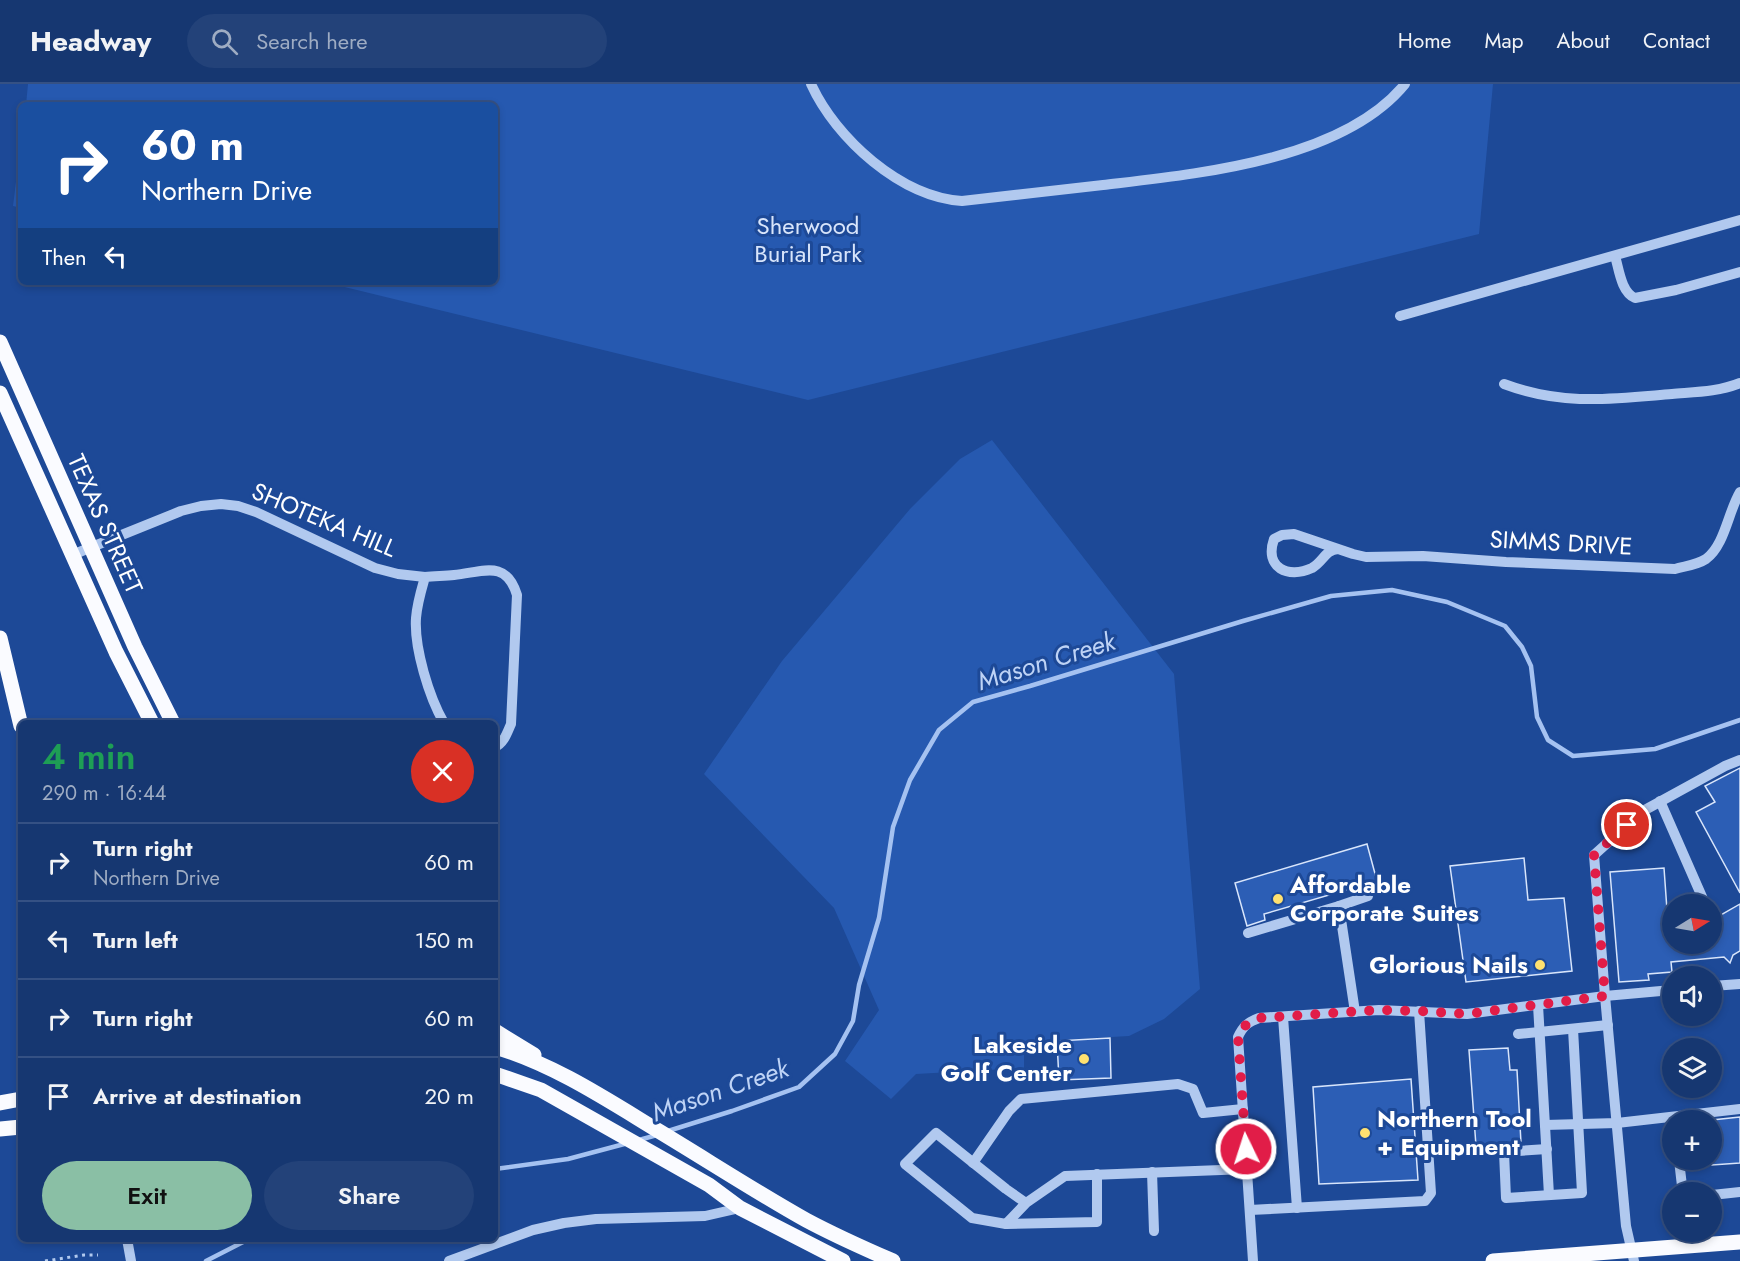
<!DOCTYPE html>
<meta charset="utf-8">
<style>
body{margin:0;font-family:Jost,sans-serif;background:#234279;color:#f1f3f6;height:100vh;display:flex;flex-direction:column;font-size:22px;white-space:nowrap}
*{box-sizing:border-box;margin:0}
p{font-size:20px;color:#9eacc3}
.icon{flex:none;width:33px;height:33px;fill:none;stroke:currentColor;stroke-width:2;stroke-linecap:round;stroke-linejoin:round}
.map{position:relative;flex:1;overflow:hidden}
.panel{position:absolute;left:18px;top:636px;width:480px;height:522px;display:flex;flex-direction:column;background:#163771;border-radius:9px;box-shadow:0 3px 9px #0003,0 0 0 2px #355184}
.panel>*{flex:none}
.guide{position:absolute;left:18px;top:18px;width:480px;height:183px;border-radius:9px;box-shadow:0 3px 9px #0003,0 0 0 2px #355184;background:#1a4fa0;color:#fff;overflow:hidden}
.needle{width:39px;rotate:79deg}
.tools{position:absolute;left:1662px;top:810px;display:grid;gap:12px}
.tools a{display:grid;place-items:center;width:60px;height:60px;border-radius:50%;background:#163771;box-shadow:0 3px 9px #0003,0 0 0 2px #355184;font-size:30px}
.pin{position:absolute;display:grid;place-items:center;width:51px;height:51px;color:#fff;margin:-26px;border:3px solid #fff;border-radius:50%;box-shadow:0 2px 6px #0007}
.me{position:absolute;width:66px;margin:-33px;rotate:356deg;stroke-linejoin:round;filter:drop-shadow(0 0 4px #0008)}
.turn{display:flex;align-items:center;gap:21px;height:126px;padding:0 24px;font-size:27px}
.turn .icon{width:78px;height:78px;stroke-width:2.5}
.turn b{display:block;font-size:42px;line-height:51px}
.then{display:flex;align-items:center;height:57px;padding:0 24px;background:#0003;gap:12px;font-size:22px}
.round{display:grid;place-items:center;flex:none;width:63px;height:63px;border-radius:32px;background:#234279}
.summary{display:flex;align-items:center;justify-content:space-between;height:102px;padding:0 24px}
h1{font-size:36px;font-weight:600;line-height:45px;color:#1e9e55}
.action{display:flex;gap:12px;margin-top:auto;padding:12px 24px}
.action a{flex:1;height:69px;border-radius:36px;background:#8abfa5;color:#111;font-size:24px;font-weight:600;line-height:69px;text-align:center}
.action a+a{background:#234279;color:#f1f3f6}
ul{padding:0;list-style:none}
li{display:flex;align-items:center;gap:18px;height:78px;padding:0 24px;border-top:2px solid #355184}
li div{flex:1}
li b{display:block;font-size:22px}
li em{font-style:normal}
header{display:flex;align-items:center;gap:36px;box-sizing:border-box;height:84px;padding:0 30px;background:#163771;border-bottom:2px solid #355184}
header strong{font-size:28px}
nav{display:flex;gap:33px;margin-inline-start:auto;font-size:21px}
.search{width:420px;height:54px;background:#234279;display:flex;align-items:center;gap:15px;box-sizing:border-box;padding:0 21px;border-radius:33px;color:#9eacc3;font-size:22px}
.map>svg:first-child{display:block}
</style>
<header>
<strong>Headway</strong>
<div class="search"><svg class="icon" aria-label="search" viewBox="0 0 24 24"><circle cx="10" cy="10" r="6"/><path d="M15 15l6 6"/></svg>Search here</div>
<nav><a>Home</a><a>Map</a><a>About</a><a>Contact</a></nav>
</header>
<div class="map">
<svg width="1740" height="1177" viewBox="0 0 1740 1177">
<rect width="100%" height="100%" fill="#1d4997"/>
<g fill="#2659b0">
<polygon points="28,0 1493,0 1479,150 808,316 324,198 495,198 495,21 26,21"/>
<polygon points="21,57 21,124 13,122"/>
<polygon points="992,356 1174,590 1200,905 1164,935 1129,952 1024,958 1024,984 916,990 891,1015 845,977 879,926 834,824 704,690 782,577 910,425 960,375"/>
</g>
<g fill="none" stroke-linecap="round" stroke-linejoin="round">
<g stroke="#a5c2f1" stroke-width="4.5">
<polyline points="668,1047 732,1027 799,1003 835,970 853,937 859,901 879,834 893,743 910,696 939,646 973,618 1030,602 1243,537 1331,512 1392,506 1447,518 1505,542 1522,563 1531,582 1537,633 1548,656 1573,672 1655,665 1740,636"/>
<polyline points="639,1056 657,1051"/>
<polyline points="495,1085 568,1075 628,1059"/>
<polyline points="206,1177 249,1155"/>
</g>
</g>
<g fill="#2c5eb5" stroke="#d8e5fb" stroke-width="1.5">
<polygon points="1740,684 1740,809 1696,728 1715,718 1705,702"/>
<polygon points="1367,760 1377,797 1264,830 1265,836 1247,842 1235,799"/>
<polygon points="1524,774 1528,816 1564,814 1572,887 1466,898 1450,782"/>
<polygon points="1664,784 1668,840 1672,840 1672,860 1712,860 1712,836 1740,820 1740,867 1733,871 1730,879 1724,873 1671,878 1672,888 1648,890 1649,896 1619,898 1610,788"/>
<polygon points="1110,954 1111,994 1059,996 1057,957"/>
<polygon points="1508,964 1510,986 1517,986 1521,1059 1476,1062 1469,966"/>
<polygon points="1411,995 1418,1096 1319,1100 1313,1003"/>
<polygon points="1740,1033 1740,1079 1712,1081 1712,1036"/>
</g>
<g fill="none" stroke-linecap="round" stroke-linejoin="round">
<polyline stroke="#b1c9ef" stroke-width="3" stroke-dasharray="3 4.5" stroke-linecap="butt" points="45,1177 84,1171 98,1171"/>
<g stroke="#b1c9ef" stroke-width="10">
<path d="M811 0C836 55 901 113 962 117 1009 112 1056 106 1103 101 1196 90 1342 77 1405 0"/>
<path d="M1615 172C1619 185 1621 208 1635 214L1676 206 1740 188"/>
<polyline points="1400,232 1740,136"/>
<path d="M1504 300C1563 322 1611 315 1672 310 1695 308 1718 308 1740 299"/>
<path d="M1338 465C1325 466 1323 478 1312 484 1288 495 1264 484 1274 455L1282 451 1294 450 1353 470 1366 473 1423 472 1506 478 1675 485C1685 482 1697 481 1706 475 1725 461 1728 428 1740 408"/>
<polyline points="72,471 181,427 201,422 221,420 238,422 256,428 375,484 398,490 425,493"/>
<path d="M444 639C429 613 414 564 416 534 417 520 421 507 425 493 435 492 445 492 454 491 483 488 506 475 517 511L511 640C507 649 504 659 495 663"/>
<polyline points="1660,717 1703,815"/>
<polyline points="1339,822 1368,812"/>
<polyline points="1248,849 1339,822 1355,928"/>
<polyline points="1712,902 1740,900"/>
<polyline points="1538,921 1549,1111"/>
<polyline points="1283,933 1297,1124"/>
<polyline points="1518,950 1608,941"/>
<polyline points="1545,1041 1617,1039 1740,1025"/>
<polyline points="1547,1065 1504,1068 1506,1114 1582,1109 1573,945"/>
<polyline points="1679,1076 1682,1102 1686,1108"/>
<polyline points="973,1079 1009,1027 1021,1015 1178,1000 1193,1005 1203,1029 1243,1025"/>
<polyline points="1152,1088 1154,1147"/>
<polyline points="1712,1111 1740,1108"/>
<polyline points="1026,1119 1006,1140 972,1134 905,1080 936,1049 1006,1105 1026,1119 1065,1092 1247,1085"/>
<polyline points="1250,1126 1425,1117 1431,1109 1419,927"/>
<polyline points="1006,1140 1097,1138 1097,1090"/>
<polyline points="127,1155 131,1177"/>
<polyline points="449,1177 533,1146 564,1139 596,1135 705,1132 740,1124"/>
<path d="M1253 1177 1238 953C1243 942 1248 938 1259 934L1379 926 1467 930 1605 912 1672 906"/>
<polyline points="1634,1177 1626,1142 1605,912 1594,771 1643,727 1725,682 1740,676"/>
</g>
<g stroke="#fafbff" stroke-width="15">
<polyline points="0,258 135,563 173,639"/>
<polyline points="0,309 116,568 152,639"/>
<polyline points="0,554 21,642"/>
<polyline points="495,947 534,971"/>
<path d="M495 963C553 980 606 1015 657 1046 707 1076 756 1108 806 1136 834 1151 863 1164 893 1177"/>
<polyline points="495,990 541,1006 709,1101 740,1124 843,1177"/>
<polyline points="0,1019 21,1015"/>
<polyline points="0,1045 21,1043"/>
<polyline points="1493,1177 1740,1158"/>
</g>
</g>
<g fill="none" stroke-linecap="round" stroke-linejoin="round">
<path stroke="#e11d48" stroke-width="10" stroke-dasharray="0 18" d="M1246 1065 1238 953C1243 942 1248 938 1259 934L1379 926 1419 927 1467 930 1605 912 1594 771 1627 741"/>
</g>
<g fill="#ffe170" stroke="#1d4997" stroke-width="2">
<circle cx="1278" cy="815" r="6"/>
<circle cx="1540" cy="881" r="6"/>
<circle cx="1084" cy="975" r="6"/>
<circle cx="1365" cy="1049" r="6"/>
</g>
<g text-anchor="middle" stroke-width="6" stroke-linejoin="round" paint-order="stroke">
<g font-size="24" fill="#d8e5fb" stroke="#1d4997">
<text x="808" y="150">Sherwood<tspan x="808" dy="28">Burial Park</tspan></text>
</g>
<g font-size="24" fill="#fff" stroke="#1d4997">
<text transform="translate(324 436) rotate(23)" y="8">SHOTEKA HILL</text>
<text transform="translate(105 440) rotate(66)" y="8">TEXAS STREET</text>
<text transform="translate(1561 459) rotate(3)" y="8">SIMMS DRIVE</text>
</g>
<g font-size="24" font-weight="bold" fill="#fff" stroke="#1d4997" text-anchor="start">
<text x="1290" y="809">Affordable<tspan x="1290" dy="28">Corporate Suites</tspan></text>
<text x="1528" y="889" text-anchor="end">Glorious Nails</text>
<text x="1072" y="969" text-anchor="end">Lakeside<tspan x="1072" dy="28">Golf Center</tspan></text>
<text x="1377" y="1043">Northern Tool<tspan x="1377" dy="28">+ Equipment</tspan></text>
</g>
<g font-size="26" font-style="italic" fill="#bed3f6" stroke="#1d4997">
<text transform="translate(1046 577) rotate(-17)" y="9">Mason Creek</text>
<text transform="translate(720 1006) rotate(-19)" y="9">Mason Creek</text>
</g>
</g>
</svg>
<div class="tools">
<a><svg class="needle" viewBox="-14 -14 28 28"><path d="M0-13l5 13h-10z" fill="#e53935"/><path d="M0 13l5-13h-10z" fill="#9eacc3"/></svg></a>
<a><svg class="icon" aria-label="sound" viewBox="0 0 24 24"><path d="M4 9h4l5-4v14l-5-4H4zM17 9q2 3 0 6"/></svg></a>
<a><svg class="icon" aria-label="layers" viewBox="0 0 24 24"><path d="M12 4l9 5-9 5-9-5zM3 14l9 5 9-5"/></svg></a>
<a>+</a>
<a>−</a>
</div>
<div class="pin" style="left:1627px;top:741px;background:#d93025"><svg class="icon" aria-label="arrive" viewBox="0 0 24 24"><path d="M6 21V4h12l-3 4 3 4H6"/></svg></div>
<svg class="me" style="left:1246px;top:1065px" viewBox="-20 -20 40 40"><circle r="17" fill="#e11d48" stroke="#fff" stroke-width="3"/><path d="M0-11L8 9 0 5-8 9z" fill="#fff"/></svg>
<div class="guide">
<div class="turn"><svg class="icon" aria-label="right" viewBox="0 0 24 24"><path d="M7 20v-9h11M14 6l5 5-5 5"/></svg><div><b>60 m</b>Northern Drive</div></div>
<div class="then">Then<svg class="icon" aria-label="left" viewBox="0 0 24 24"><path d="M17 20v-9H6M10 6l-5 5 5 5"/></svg></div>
</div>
<section class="panel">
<div class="summary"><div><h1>4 min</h1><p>290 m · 16:44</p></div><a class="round" style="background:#d93025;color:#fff"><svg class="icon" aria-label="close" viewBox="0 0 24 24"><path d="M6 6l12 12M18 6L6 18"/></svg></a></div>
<ul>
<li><svg class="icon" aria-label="right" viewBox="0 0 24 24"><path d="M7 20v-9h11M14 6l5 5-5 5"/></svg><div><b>Turn right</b><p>Northern Drive</p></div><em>60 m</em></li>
<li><svg class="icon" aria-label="left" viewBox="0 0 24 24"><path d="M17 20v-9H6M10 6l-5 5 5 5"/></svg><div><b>Turn left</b></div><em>150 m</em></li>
<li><svg class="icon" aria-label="right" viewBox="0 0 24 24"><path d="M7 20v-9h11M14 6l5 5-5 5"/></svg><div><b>Turn right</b></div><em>60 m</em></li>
<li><svg class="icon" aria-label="arrive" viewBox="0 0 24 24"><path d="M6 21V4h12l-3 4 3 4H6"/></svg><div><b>Arrive at destination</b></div><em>20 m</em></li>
</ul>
<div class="action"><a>Exit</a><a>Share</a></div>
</section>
</div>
